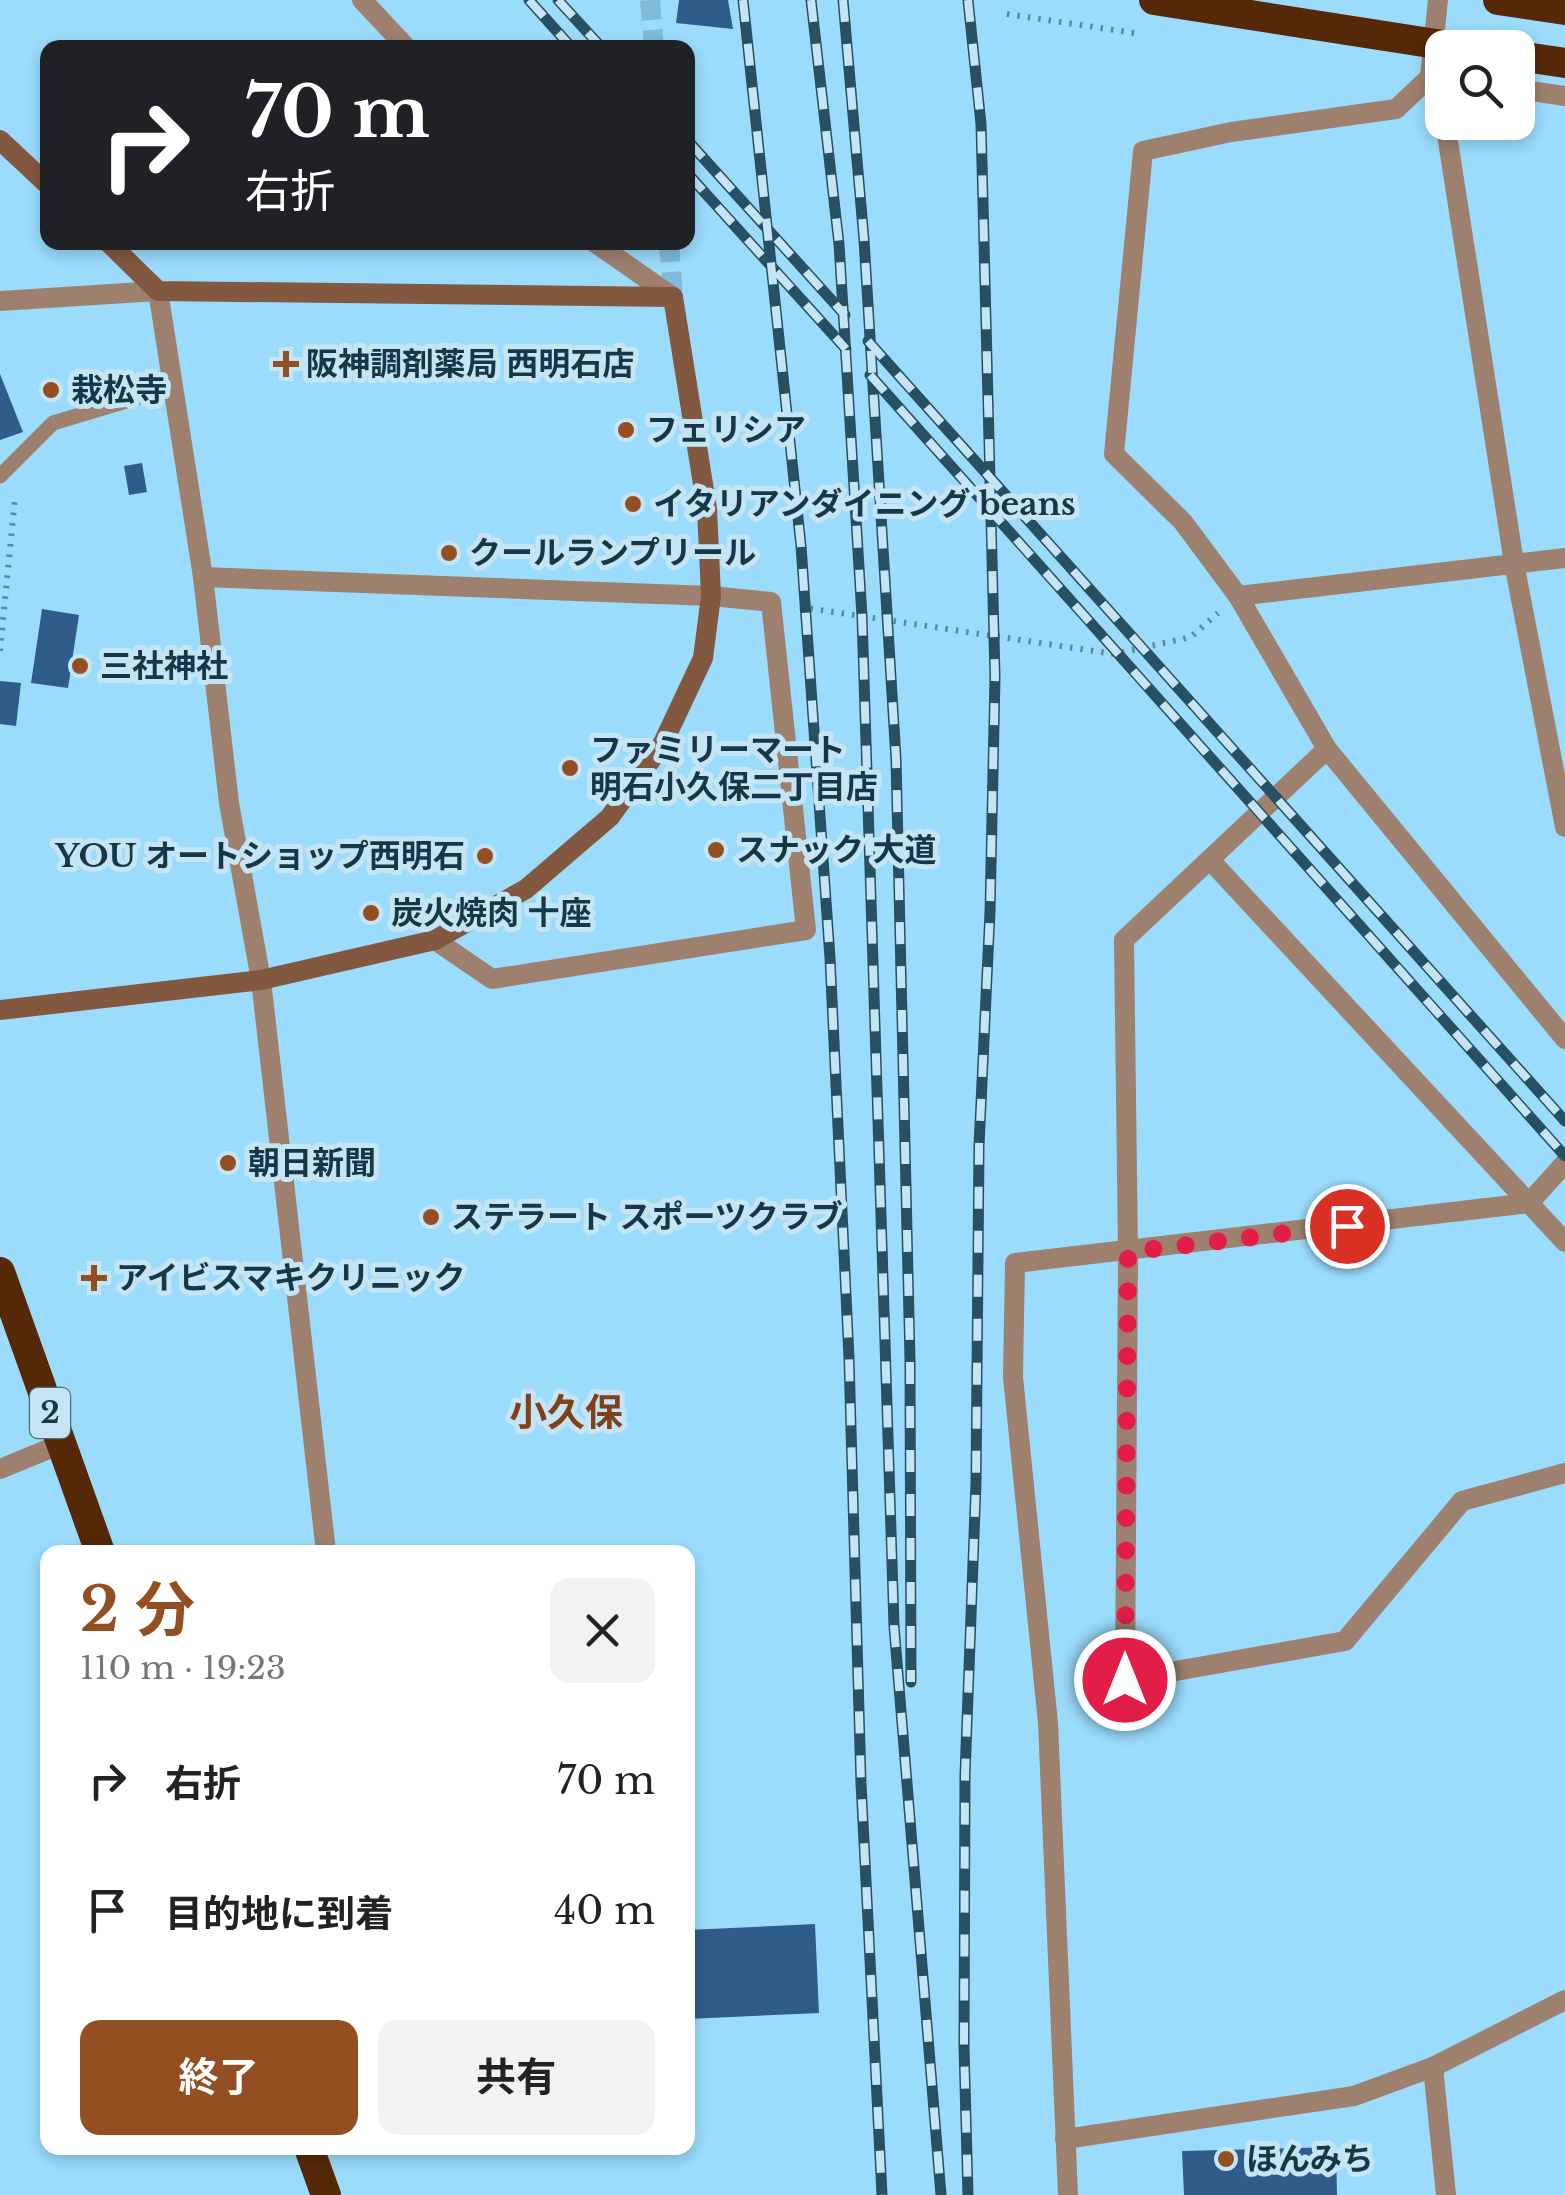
<!DOCTYPE html>
<html lang="ja">
<meta charset="utf-8">
<style>
body{margin:0;font-family:"Libre Baskerville","Noto Sans JP",serif;background:#f2f2f2;color:#222;height:100vh;display:flex;flex-direction:column;font-size:38px;white-space:nowrap}
*{box-sizing:border-box;margin:0}
p{font-size:32px;color:#767676}
.icon{flex:none;width:55px;height:55px;fill:none;stroke:currentColor;stroke-width:2;stroke-linecap:round;stroke-linejoin:round}
.map{position:relative;flex:1;overflow:hidden}
.side{position:absolute;left:40px;top:1545px;width:655px;height:610px;display:flex;flex-direction:column;background:#fff;border-radius:20px;box-shadow:0 5px 15px #0003}
.side>*{flex:none}
.banner{position:absolute;left:40px;top:40px;width:655px;height:210px;border-radius:20px;box-shadow:0 5px 15px #0003;background:#202124;color:#fff;overflow:hidden}
.tools{position:absolute;left:1425px;top:30px;display:grid;gap:20px}
.tools a{display:grid;place-items:center;width:110px;height:110px;border-radius:20px;background:#fff;box-shadow:0 5px 15px #0003;font-size:50px}
.pin{position:absolute;display:grid;place-items:center;width:85px;height:85px;color:#fff;margin:-42px;border:5px solid #fff;border-radius:50%;box-shadow:0 2px 10px #0007}
.me{position:absolute;width:110px;margin:-55px;rotate:0deg;stroke-linejoin:round;filter:drop-shadow(0 0 8px #0008)}
.turn{display:flex;align-items:center;gap:35px;height:210px;padding:0 40px;font-size:45px}
.turn .icon{width:130px;height:130px;stroke-width:2.5}
.turn b{display:block;font-size:70px;line-height:85px}
.round{display:grid;place-items:center;flex:none;width:105px;height:105px;border-radius:20px;background:#f2f2f2}
.headline{display:flex;align-items:center;justify-content:space-between;height:170px;padding:0 40px}
h1{font-size:60px;font-weight:700;line-height:75px;color:#934e22}
.action{display:flex;gap:20px;margin-top:auto;padding:20px 40px}
.action a{flex:1;height:115px;border-radius:20px;background:#934e22;color:#fff;font-size:40px;font-weight:700;line-height:115px;text-align:center}
.action a+a{background:#f2f2f2;color:#222}
ul{padding:0;list-style:none}
li{display:flex;align-items:center;gap:30px;height:130px;padding:0 40px}
li div{flex:1}
li b{display:block;font-size:38px}
li em{font-style:normal}
.map>svg:first-child{display:block}
</style>
<div class="map">
<svg width="1565" height="2195" viewBox="0 0 1565 2195">
<rect width="100%" height="100%" fill="#9bdcfd"/>
<g fill="#2f5c8a">
<polygon points="679,0 728,0 733,29 676,23"/>
<polygon points="0,374 23,432 0,440"/>
<polygon points="142,463 147,492 129,495 124,466"/>
<polygon points="42,609 79,615 68,688 31,683"/>
<polygon points="0,681 21,683 16,726 0,724"/>
<polygon points="815,1924 819,2013 688,2019 688,1930"/>
<polygon points="1336,2147 1337,2195 1184,2195 1182,2151"/>
</g>
<g fill="none" stroke-linecap="round" stroke-linejoin="round">
<g stroke="#80bbd9" stroke-width="20" stroke-dasharray="20 10" stroke-linecap="butt">
<polyline points="650,0 654,48"/>
<polyline points="669,242 673,297"/>
</g>
<g stroke="#588ba3" stroke-width="6" stroke-dasharray="2.5 8" stroke-linecap="butt">
<polyline points="1007,14 1141,34"/>
<polyline points="800,607 1114,654 1191,637 1218,613"/>
<polyline points="0,651 15,498"/>
</g>
<polyline stroke="#9e806f" stroke-width="15" points="0,476 53,423 173,387"/>
<g stroke="#9e806f" stroke-width="20">
<polyline points="362,0 407,48"/>
<polyline points="1438,0 1430,77 1442,114"/>
<polyline points="1430,77 1396,109 1231,132 1143,151 1114,454 1183,522 1238,596 1327,749 1565,1039"/>
<polyline points="1518,89 1565,96"/>
<polyline points="1445,122 1514,563 1565,827"/>
<polyline points="594,242 673,297"/>
<polyline points="0,301 158,291 203,577 229,803 261,980 326,1552"/>
<polyline points="203,577 711,596 771,602 806,930 492,979 435,940"/>
<polyline points="1238,596 1565,558"/>
<polyline points="1327,749 1124,940 1128,1252 1125,1680 1345,1641 1462,1501 1565,1473"/>
<polyline points="1210,860 1565,1242"/>
<polyline points="0,1469 61,1444"/>
<polyline points="1433,2067 1446,2195"/>
<polyline points="1065,2139 1354,2096 1433,2067 1565,2000"/>
<polyline points="1068,2195 1048,1723 1013,1377 1015,1263 1529,1203 1565,1163"/>
</g>
<g stroke="#835840" stroke-width="20">
<polyline points="0,140 48,185"/>
<polyline points="0,1010 261,980 435,940 526,889 610,817 663,743 703,658 711,596 707,509 673,297 158,291 108,242"/>
</g>
<g stroke="#552807" stroke-width="30">
<polyline points="1154,0 1462,48"/>
<polyline points="1498,0 1565,10"/>
<polyline points="1518,56 1565,63"/>
<polyline points="0,1272 100,1552"/>
<polyline points="309,2148 326,2195"/>
</g>
<g stroke="#285063" stroke-width="11">
<g id="rail">
<polyline points="529,0 572,48"/>
<polyline points="558,0 602,48"/>
<polyline points="743,0 801,546 830,958 849,1358 861,1783 882,2195"/>
<polyline points="811,0 839,244 862,616 894,1626 941,2195"/>
<polyline points="843,0 864,240 896,759 910,1360 911,1682"/>
<polyline points="968,0 981,124 995,677 990,912 979,1146 976,1483 965,1775 964,2047 968,2195"/>
<polyline points="688,141 845,315"/>
<polyline points="688,174 846,349"/>
<polyline points="868,341 1565,1121"/>
<polyline points="870,375 1565,1156"/>
</g>
</g>
<use href="#rail" stroke="#c5e5f5" stroke-width="8" stroke-dasharray="22" stroke-linecap="butt"/>
</g>
<g fill="none" stroke-linecap="round" stroke-linejoin="round">
<polyline stroke="#e11d48" stroke-width="18" stroke-dasharray="0 32.4" points="1125,1680 1128,1252 1347,1226"/>
</g>
<g fill="#934e22" stroke="#c5e5f5" stroke-width="4">
<path d="M281 349h10v10h10v10h-10v10h-10v-10h-10v-10h10z"/>
<circle cx="51" cy="390" r="10"/>
<circle cx="626" cy="430" r="10"/>
<circle cx="633" cy="504" r="10"/>
<circle cx="449" cy="553" r="10"/>
<circle cx="80" cy="666" r="10"/>
<circle cx="570" cy="768" r="10"/>
<circle cx="716" cy="850" r="10"/>
<circle cx="485" cy="856" r="10"/>
<circle cx="371" cy="913" r="10"/>
<circle cx="228" cy="1163" r="10"/>
<circle cx="431" cy="1217" r="10"/>
<path d="M89 1263h10v10h10v10h-10v10h-10v-10h-10v-10h10z"/>
<circle cx="1226" cy="2159" r="10"/>
</g>
<g text-anchor="middle" stroke-width="10" stroke-linejoin="round" paint-order="stroke">
<rect fill="#c5e5f5" stroke="#496c7c" stroke-width="2.5" x="30" y="1388" width="40" height="50" rx="8"/>
<g font-size="30" font-weight="bold" fill="#143848">
<text x="50" y="1423">2</text>
</g>
<g font-size="32" font-weight="bold" fill="#143848" stroke="#c5e5f5" text-anchor="start">
<text x="306" y="375">阪神調剤薬局 西明石店</text>
<text x="71" y="401">栽松寺</text>
<text x="646" y="441">フェリシア</text>
<text x="653" y="515">イタリアンダイニング beans</text>
<text x="469" y="564">クールランプリール</text>
<text x="100" y="677">三社神社</text>
<text x="590" y="761">ファミリーマート<tspan x="590" dy="37">明石小久保二丁目店</tspan></text>
<text x="736" y="861">スナック 大道</text>
<text x="465" y="867" text-anchor="end">YOU オートショップ西明石</text>
<text x="391" y="924">炭火焼肉 十座</text>
<text x="248" y="1174">朝日新聞</text>
<text x="451" y="1228">ステラート スポーツクラブ</text>
<text x="116" y="1289">アイビスマキクリニック</text>
<text x="1246" y="2170">ほんみち</text>
</g>
<g font-size="38" font-weight="bold" fill="#7f4119" stroke="#c5e5f5">
<text x="566" y="1426">小久保</text>
</g>
</g>
</svg>
<div class="tools">
<a><svg class="icon" aria-label="search" viewBox="0 0 24 24"><circle cx="10" cy="10" r="6"/><path d="M15 15l6 6"/></svg></a>
</div>
<div class="pin" style="left:1347px;top:1226px;background:#d93025"><svg class="icon" aria-label="arrive" viewBox="0 0 24 24"><path d="M6 21V4h12l-3 4 3 4H6"/></svg></div>
<svg class="me" style="left:1125px;top:1680px" viewBox="-20 -20 40 40"><circle r="17" fill="#e11d48" stroke="#fff" stroke-width="3"/><path d="M0-11L8 9 0 5-8 9z" fill="#fff"/></svg>
<div class="banner">
<div class="turn"><svg class="icon" aria-label="right" viewBox="0 0 24 24"><path d="M7 20v-9h11M14 6l5 5-5 5"/></svg><div><b>70 m</b>右折</div></div>
</div>
<section class="side">
<div class="headline"><div><h1>2 分</h1><p>110 m · 19:23</p></div><a class="round"><svg class="icon" aria-label="close" viewBox="0 0 24 24"><path d="M6 6l12 12M18 6L6 18"/></svg></a></div>
<ul>
<li><svg class="icon" aria-label="right" viewBox="0 0 24 24"><path d="M7 20v-9h11M14 6l5 5-5 5"/></svg><div><b>右折</b></div><em>70 m</em></li>
<li><svg class="icon" aria-label="arrive" viewBox="0 0 24 24"><path d="M6 21V4h12l-3 4 3 4H6"/></svg><div><b>目的地に到着</b></div><em>40 m</em></li>
</ul>
<div class="action"><a>終了</a><a>共有</a></div>
</section>
</div>
